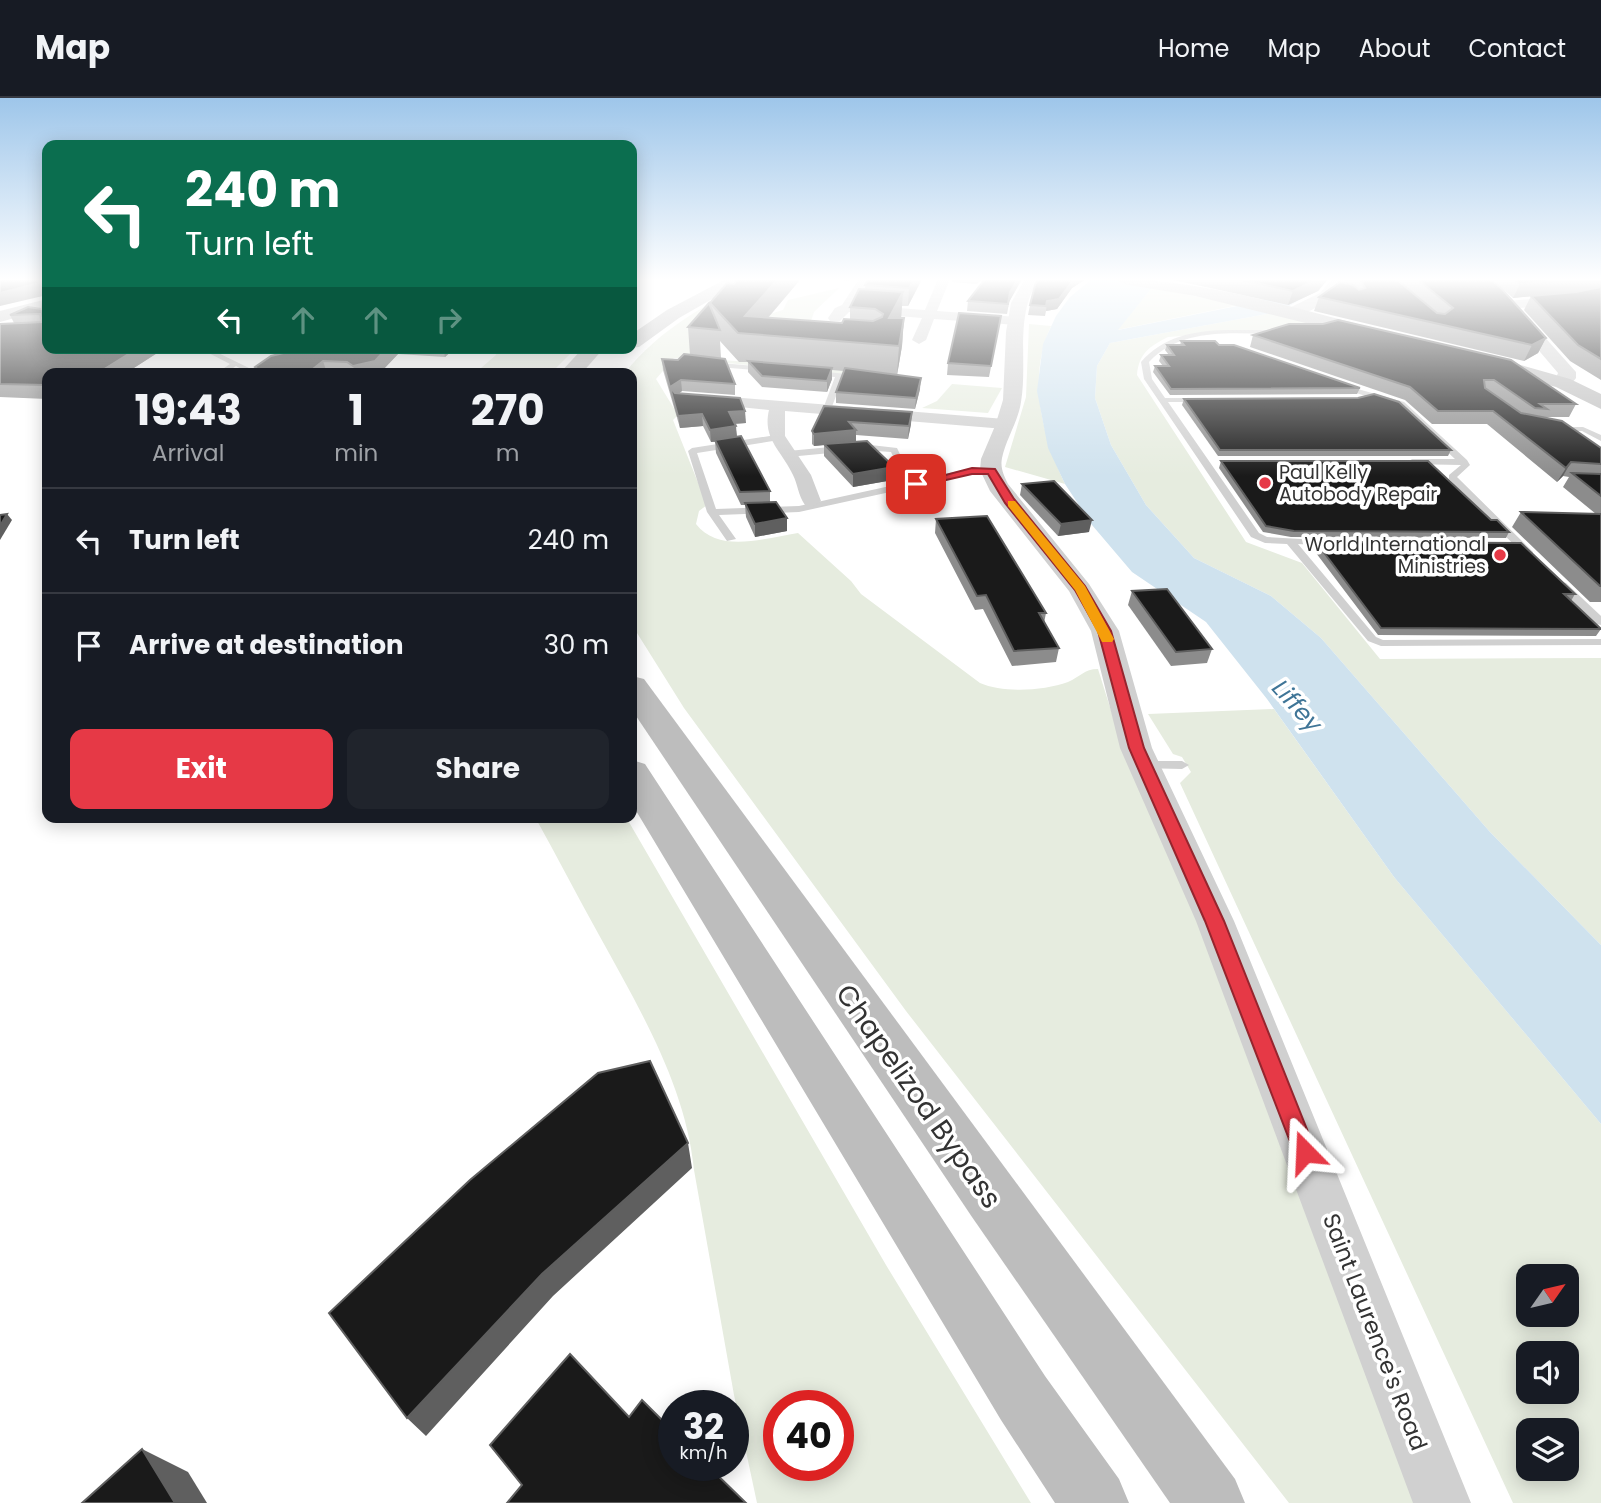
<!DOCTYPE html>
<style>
body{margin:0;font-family:Poppins,sans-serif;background:#20242c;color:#f1f3f6;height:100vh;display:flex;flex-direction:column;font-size:26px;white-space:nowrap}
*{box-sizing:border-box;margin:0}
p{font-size:23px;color:#9ea1a6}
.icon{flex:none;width:38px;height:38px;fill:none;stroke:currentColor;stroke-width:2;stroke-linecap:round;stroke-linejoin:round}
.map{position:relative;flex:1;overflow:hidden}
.drawer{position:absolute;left:42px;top:270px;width:595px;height:455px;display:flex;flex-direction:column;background:#171b24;border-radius:14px;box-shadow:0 4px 18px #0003}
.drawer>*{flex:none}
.banner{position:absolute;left:42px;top:42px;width:595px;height:214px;border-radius:14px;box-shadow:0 4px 18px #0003;background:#0b6e4f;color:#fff;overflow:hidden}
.needle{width:46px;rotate:56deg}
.fabs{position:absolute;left:1516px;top:1166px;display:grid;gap:14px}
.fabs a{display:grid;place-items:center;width:63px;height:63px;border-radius:14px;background:#171b24;box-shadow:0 4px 18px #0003;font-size:35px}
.speed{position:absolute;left:658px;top:1292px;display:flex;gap:14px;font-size:35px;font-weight:700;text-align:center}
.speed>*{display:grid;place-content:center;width:91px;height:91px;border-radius:50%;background:#171b24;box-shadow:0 4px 18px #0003;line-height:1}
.speed small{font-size:18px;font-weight:400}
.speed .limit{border:10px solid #d22;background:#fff;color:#111}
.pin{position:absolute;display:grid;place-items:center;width:60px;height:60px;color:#fff;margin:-30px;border-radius:14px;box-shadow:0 4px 10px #0006}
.me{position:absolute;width:77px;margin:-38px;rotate:339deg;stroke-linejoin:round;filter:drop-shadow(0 0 5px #0008)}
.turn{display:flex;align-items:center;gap:24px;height:147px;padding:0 28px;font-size:32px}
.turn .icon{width:91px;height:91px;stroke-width:2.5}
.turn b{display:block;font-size:49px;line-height:60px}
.lanes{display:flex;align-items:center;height:66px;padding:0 28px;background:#0003;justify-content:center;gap:35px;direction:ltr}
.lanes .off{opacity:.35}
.eta{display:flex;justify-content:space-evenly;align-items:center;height:119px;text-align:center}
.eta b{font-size:42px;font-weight:700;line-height:49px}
.cta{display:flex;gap:14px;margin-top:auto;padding:14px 28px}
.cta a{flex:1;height:80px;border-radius:14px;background:#e63946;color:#fff;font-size:28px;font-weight:700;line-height:80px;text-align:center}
.cta a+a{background:#20242c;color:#f1f3f6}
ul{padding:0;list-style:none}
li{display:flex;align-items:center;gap:21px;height:105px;padding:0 28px;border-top:2px solid #363941}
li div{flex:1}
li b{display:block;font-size:26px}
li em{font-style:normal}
header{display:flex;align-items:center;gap:42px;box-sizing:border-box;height:98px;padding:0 35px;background:#171b24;border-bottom:2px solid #363941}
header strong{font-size:33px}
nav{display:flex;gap:38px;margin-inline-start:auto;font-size:24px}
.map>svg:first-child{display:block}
</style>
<header>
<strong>Map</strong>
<nav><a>Home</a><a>Map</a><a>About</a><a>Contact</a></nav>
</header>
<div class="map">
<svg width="1601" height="1405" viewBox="0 0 1601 1405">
<rect width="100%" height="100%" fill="#fff"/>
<g fill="#e6ecdf" fill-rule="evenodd">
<path d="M760 181H804L750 193 695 249 721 262 839 270 854 277 674 260 656 281 678 317 673 322 707 407 699 413 696 426C719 456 765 440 798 435L851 483 861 496 980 585C1003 595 1043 593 1068 584 1080 579 1084 571 1098 571L1114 622 1199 820 1419 1405H1289L906 913 684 610 632 527V275H625C658 232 711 202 760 181Z"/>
<polygon points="839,190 814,214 807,235 757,236 770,216 783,212 788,202"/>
<polygon points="1152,190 1239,207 1117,232"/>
<path d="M1272 215 1327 227 1168 239C1149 249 1139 255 1137 277L1246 444 1302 465 1380 561 1601 560V847L1490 734 1321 540 1271 498 1194 460 1146 407 1111 347 1095 300 1097 268 1110 245Z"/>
<path d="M1029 226 1051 228C1027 280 1042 337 1065 386L1005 369 1026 299Z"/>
<polygon points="464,250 576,250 551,275 467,275 481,270 496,257 495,251"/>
<polygon points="952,286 1002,290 988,315 922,310 937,303"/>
<path d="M1274 611 1394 779 1601 1026V1405H1513L1180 685 1191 674 1182 659 1173 656 1148 616ZM1528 1178H1566V1216H1528ZM1528 1255H1566V1293H1528ZM1528 1332H1566V1370H1528Z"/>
<path d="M535 719H626L886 1167 1031 1405H757L734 1297 694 1072C686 988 639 910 599 837 577 798 557 758 535 719ZM779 1307H838V1367H779Z"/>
</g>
<polygon fill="#cfe2ee" points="1092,181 1159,181 1118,232 1257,204 1287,189 1321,189 1286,210 1272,215 1110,245 1097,268 1095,300 1111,347 1146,407 1194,460 1271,498 1321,540 1490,734 1601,847 1601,1026 1394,779 1267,601 1206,524 1132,474 1092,427 1065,386 1048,350 1037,293 1043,246 1056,218 1070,199"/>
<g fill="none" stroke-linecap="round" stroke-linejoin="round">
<g fill="#d0d0d0" fill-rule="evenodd">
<polygon points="843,181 853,181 846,184"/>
<path d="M1226 232H1280L1283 234 1280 236C1234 236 1183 228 1149 264L1152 281 1165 300H1205L1206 302 1202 304H1168L1259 435 1267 439 1335 443V447L1331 448 1298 446 1376 539 1383 542 1601 541V547L1381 548 1368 543 1287 446 1265 445 1251 439 1144 281 1141 264C1164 238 1193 233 1226 232Z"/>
<polygon points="199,250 208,250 249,270 246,275 238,275 241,271 236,268 226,275 217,275 230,266"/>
<polygon points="709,264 766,269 770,271 766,273 706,268 706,264"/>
<polygon points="814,273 860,277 864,279 860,281 843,280 831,311 827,313 823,311 835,279 811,277 811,273"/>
<polygon points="1340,286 1404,304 1467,362 1470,367 1457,379 1533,454 1533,458 1525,458 1449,381 1449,377 1461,367 1409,366 1408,364 1412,361 1455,361 1398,308 1340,290"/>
<polygon points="1552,329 1583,329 1601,337 1601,343 1582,333 1552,333"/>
<polygon points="776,337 779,338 779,342 697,355 716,411 799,408 972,370 991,370 995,373 991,376 972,376 799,414 719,417 736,441 727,443 707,414 688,353 692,350"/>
<polygon points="862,346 897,350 909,375 902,377 891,354 862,352 788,359 784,356 788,353"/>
<polygon points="1562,484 1566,485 1601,518 1601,527 1597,526 1558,489 1557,487"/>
<polygon points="1144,663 1182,663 1189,667 1182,671 1139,670 1137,667 1139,664"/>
</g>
<g fill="#d0d0d0" fill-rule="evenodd">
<polygon points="859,181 871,181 855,207 925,212 938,181 950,181 937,213 1017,219 1024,223 1017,227 934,221 926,242 919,246 912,242 922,220 849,214 840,223 830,223 828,220 835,210 842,207"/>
<path d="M1332 181H1344C1336 199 1306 221 1285 218V212L1320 195Z"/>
<polygon points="1601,191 1601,199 1568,206 1508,211 1502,207 1508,203 1568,198"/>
<path d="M706 297 1005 321 1013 326 1005 331 785 313V338L811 377 821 403 812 409 805 407C798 397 798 387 793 377 782 353 762 341 769 312L700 305 698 302 700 299Z"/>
</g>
<g fill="#d0d0d0" fill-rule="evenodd">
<path d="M1025 181H1039C1014 218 1028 262 1021 304 1018 324 1006 341 1002 360 1000 370 1004 378 1008 386L1089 486 1119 533 1152 650 1234 823 1471 1405H1413L1196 823 1120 650 1091 533 1069 493 990 393 980 372 981 361 995 328 1003 302 1006 234 1011 205Z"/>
<polygon points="1469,181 1486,181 1506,196 1576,274 1576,280 1569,289 1557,289 1554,285 1558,275 1496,202"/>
</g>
<g fill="#bdbdbd" fill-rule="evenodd">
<polygon points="726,181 747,181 679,220 639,249 630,250 632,236 667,212"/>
<path d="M1115 181C1203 181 1300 212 1386 233L1388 237 1379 243 1195 198 1123 186Z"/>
<polygon points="47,201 47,211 0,224 0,213"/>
<polygon points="583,250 604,250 582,275 560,275"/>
<polygon points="1478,255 1570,281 1601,296 1601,311 1556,289 1471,265 1468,261 1471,257"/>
<polygon points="632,578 644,581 1235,1381 1245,1405 1170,1405 972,1119 632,612"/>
<polygon points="632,662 645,666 1045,1278 1119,1381 1129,1405 1055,1405 1001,1322 632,706"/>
</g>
</g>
<g fill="#8c8c8c">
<polygon points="738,181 799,181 799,183 768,220 842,225 850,222 850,209 865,191 865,187 868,181 922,181 908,208 902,208 901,220 904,220 902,248 897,277 920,291 915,311 836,305 836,294 844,273 832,272 832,281 827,294 762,289 748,274 748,264 739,264 720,243 721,260 735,286 735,297 682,293 679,295 746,325 735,326 737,339 770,393 770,405 787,420 787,433 755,439 746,419 745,407 741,407 716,355 715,344 711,344 703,328 680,330 663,272 662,261 678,262 690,257 688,229 710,209 710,205"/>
<polygon points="951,181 982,181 977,186 952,184"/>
<polygon points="985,181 1022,181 1009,204 1007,216 967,213 968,203"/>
<polygon points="1038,181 1086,181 1072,190 1057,211 1046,213 1045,218 1028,217 1030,207"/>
<polygon points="1169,181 1328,181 1318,193 1288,207"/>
<polygon points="1344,181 1601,181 1601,282 1570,263 1524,212 1531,198 1513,200 1502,190 1546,240 1538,255 1524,263 1314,213 1319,199 1343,185"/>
<polygon points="42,211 47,250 165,250 126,275 47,275 47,301 0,299 0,226 14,225 10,217"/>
<polygon points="1323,226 1576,306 1569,319 1542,319 1601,350 1601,504 1590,504 1512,429 1521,414 1596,416 1563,389 1569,379 1563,378 1557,384 1487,326 1432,326 1405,302 1250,249 1253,237"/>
<polygon points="999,228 989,279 947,277 948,265"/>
<polygon points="1181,243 1219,247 1360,290 1357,296 1170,297 1153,274 1155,268 1163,268 1159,263 1161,257 1169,257 1165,252 1167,247 1180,247"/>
<polygon points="290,250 455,250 445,259 398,256 380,275 257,275 255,269 283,255"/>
<polygon points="1184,301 1451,352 1448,358 1218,358 1182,307"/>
<polygon points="824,308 911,326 908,341 856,337 856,343 893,382 853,389 824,358 824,347 814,348 812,346 812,333"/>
<polygon points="1221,363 1491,422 1509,434 1506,440 1291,439 1263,434 1219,370"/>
<polygon points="1022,386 1089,434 1058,438 1020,397"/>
<polygon points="936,421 1046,515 1044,525 1059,550 1056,564 1012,568 983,511 975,512 935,435"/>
<polygon points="1316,444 1575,496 1571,503 1601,531 1596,538 1378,537 1313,451"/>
<polygon points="1132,493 1212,551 1207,565 1171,568 1128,507"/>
</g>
<g fill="#5f5f5f">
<polygon points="778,181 799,181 799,183 754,236 745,218"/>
<polygon points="914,181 922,181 908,208 909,190"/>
<polygon points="1018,181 1022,181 1009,204 1007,216 1010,194"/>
<polygon points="1074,181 1086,181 1072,190 1057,211 1046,213 1047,203"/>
<polygon points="1318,181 1328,181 1318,193 1288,207 1293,193"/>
<polygon points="1575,181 1601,181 1601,189 1568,195 1513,200 1520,186"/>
<polygon points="47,183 47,197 0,208 0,195"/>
<polygon points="903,194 901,221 887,248 889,220"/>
<polygon points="904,220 902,248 897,277 899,248"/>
<polygon points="1546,240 1538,255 1524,263 1532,247"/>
<polygon points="138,250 165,250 126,275 98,275"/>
<polygon points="387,250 396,250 398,256 380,275 355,275 353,268"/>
<polygon points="443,250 455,250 445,259"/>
<polygon points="323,263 327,275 308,275"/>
<polygon points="832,270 832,281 827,294 827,283"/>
<polygon points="921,280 920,291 915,311 916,300"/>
<polygon points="681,282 682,293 673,300 670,289"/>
<polygon points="745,313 746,325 729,326 729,314"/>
<polygon points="912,314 911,326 908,341 909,328"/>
<polygon points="702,316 703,328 680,330 678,318"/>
<polygon points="736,328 737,340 711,344 710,332"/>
<polygon points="856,332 856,344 814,348 814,336"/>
<polygon points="1571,364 1563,378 1557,384 1566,370"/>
<polygon points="894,369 893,382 853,389 853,376"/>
<polygon points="7,416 12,422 0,442 0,428"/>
<polygon points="787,420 787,433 755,439 755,426"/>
<polygon points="1092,422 1089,434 1058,438 1061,426"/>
<polygon points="688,1045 692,1070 553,1198 426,1338 407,1320 542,1176"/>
<polygon points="142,1351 188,1374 207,1405 175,1405"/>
</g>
<g fill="#1a1a1a" stroke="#5f5f5f" stroke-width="2">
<polygon points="0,181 47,181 47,183 0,195"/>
<polygon points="738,181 778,181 745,218 842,225 844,221 873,223 882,219 883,216 875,211 850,209 859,191 903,194 889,220 904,220 899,248 738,235 710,205 727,185 734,186"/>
<polygon points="868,181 914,181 909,190 865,187"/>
<polygon points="985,181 1018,181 1010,194 1008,206 968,203"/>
<polygon points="1038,181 1074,181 1059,201 1047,203 1046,208 1030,207 1035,187"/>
<polygon points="1237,181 1318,181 1293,193"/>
<polygon points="1360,181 1396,181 1437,215 1445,216 1453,210 1417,181 1490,181 1501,190 1546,240 1532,247 1319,199 1340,184 1353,187 1359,192 1365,190"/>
<polygon points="1514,181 1575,181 1520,186"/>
<polygon points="1601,189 1601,261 1578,247 1531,198 1576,194"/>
<polygon points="47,199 47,250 138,250 98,275 47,275 47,287 0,286 0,226 42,224 40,216 10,217 28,209 42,211 43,201"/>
<polygon points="709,205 720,232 688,229"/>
<polygon points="959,215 1001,218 991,268 948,265"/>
<polygon points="1338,222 1511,262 1576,306 1540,306 1547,311 1535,310 1494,282 1484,282 1485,290 1521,315 1562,323 1601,350 1601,366 1571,364 1566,370 1493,313 1438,313 1410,289 1253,237 1289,226 1323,226"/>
<polygon points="1181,243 1215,243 1219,247 1234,247 1360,290 1171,291 1155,268 1169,268 1161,257 1174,257 1167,247 1184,247"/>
<polygon points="290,250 387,250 375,263 353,268 347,264 323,263 308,275 262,275 255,269 271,258 283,255"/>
<polygon points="684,256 725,261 735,286 681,282 670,289 675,295 740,300 745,313 729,314 736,328 710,332 702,316 678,318 662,261 678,262"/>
<polygon points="748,263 832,270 827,283 762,278"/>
<polygon points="845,270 921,280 916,300 836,294"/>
<polygon points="1374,296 1399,304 1451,352 1220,352 1184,301 1358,300"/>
<polygon points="824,308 912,314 909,328 849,324 856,332 814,336 812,333"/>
<polygon points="741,338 770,393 740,394 715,342"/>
<polygon points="867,343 894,369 853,376 824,346"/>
<polygon points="1221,363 1428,363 1491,422 1497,422 1509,434 1294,433 1266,428"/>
<polygon points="1572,375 1601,376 1601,398"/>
<polygon points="1054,383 1092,422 1061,426 1022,386"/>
<polygon points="776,404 787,420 755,426 745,405"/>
<polygon points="1521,414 1601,416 1601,488 1600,488"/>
<polygon points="7,416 0,428 0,417"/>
<polygon points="987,418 1046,515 1039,515 1059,550 1014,553 986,497 977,498 936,421"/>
<polygon points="1316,444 1521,445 1575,496 1564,496 1601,531 1381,530"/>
<polygon points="1167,491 1212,551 1176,554 1132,493"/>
<polygon points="650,963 688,1045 542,1176 407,1320 329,1215 470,1082 598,975"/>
<polygon points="570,1256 629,1319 642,1302 674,1334 674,1367 707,1367 746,1405 507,1405 522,1387 490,1347"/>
<polygon points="142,1351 175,1405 82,1405"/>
</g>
<linearGradient id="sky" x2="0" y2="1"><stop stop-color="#9ec6ea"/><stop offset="0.48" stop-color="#fff"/><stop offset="1" stop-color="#fff" stop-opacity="0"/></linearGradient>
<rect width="1601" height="378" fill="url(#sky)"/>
<polygon fill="#e63946" stroke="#96252e" stroke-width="2" points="972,370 995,371 1014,401 1085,488 1111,533 1144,650 1224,823 1316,1054 1313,1062 1305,1065 1297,1062 1294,1054 1205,823 1129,650 1098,533 1075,492 1005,405 988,376 972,376 916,389 911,386"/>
<polygon fill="#f59e0b" points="1008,403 1015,403 1085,488 1114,541 1112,544 1102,544 1075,492 1008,408"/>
<g fill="#e63946" stroke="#fff" stroke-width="2.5">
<circle cx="1265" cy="385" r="7"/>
<circle cx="1500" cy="457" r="7"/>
</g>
<g text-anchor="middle" stroke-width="7" stroke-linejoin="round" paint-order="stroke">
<g font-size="19" fill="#333" stroke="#fff" text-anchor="start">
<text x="1279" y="381">Paul Kelly<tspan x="1279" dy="22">Autobody Repair</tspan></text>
<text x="1486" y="453" text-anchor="end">World International<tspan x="1486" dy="22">Ministries</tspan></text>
</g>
<g font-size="23" fill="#333" stroke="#fff">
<text transform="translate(1375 1234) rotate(69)" y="8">Saint Laurence's Road</text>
</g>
<g font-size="24" font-style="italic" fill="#3f7597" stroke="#fff">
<text transform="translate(1297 608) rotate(48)" y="8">Liffey</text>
</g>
<g font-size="28" fill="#333" stroke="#fff">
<text transform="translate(919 998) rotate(55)" y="10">Chapelizod Bypass</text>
</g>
</g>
</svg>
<div class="fabs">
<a><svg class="needle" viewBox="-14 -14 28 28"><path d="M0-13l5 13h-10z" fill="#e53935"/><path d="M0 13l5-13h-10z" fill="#9ea1a6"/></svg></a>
<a><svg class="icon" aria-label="sound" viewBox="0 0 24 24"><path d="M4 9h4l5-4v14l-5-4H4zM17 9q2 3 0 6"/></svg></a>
<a><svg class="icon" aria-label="layers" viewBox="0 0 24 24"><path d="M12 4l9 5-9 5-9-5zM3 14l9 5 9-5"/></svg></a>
</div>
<div class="speed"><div>32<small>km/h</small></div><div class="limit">40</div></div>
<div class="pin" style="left:916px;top:386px;background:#d93025"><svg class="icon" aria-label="arrive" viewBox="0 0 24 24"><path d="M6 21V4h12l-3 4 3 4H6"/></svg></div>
<svg class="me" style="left:1305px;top:1054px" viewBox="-20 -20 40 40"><path d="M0-17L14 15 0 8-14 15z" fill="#e63946" stroke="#fff" stroke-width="4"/></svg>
<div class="banner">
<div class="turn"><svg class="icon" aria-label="left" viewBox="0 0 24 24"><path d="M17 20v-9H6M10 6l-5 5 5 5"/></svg><div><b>240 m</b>Turn left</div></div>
<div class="lanes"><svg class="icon" aria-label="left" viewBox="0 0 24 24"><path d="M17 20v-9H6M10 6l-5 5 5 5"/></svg><svg class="icon off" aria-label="ahead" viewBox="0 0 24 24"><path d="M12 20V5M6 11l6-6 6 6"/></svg><svg class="icon off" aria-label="ahead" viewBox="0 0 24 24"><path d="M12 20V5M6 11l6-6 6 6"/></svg><svg class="icon off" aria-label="right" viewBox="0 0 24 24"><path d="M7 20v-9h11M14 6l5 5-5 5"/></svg></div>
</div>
<section class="drawer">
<div class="eta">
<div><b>19:43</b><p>Arrival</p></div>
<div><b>1</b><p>min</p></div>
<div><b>270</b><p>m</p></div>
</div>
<ul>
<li><svg class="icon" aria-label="left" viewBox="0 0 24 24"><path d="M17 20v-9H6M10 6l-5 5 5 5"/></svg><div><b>Turn left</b></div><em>240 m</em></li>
<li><svg class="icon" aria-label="arrive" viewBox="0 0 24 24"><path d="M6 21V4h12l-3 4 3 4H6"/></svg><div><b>Arrive at destination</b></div><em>30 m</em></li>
</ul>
<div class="cta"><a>Exit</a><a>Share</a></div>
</section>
</div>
